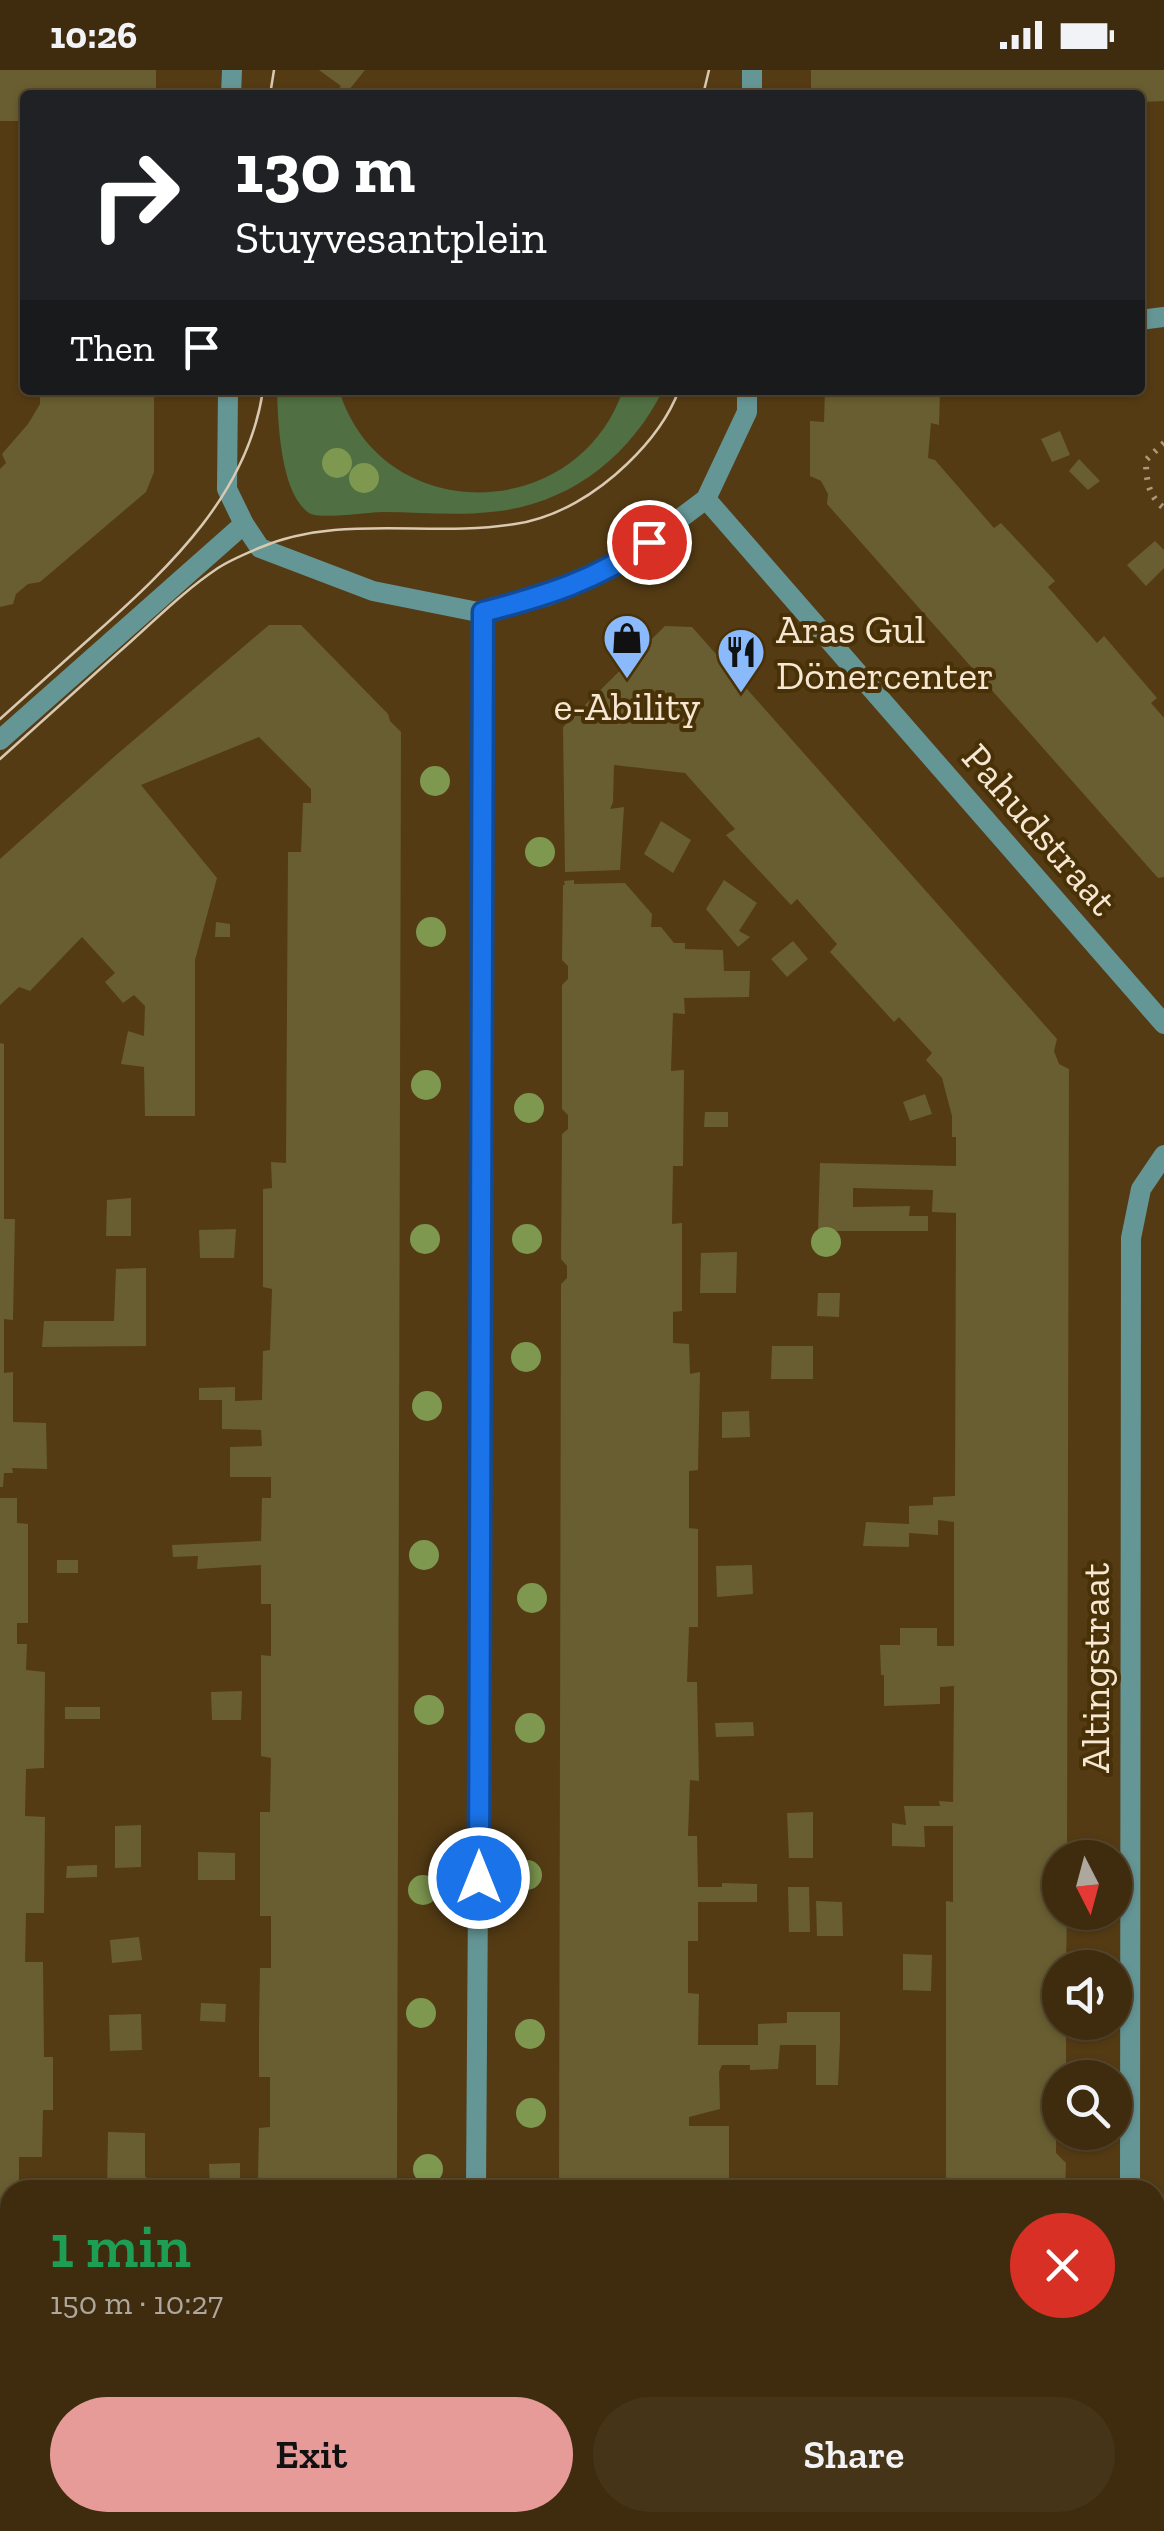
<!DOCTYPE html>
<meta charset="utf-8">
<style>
body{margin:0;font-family:"Zilla Slab",serif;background:#463418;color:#f1f3f6;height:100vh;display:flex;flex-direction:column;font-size:38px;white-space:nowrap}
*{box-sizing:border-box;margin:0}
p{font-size:32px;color:#ada79e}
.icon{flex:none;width:55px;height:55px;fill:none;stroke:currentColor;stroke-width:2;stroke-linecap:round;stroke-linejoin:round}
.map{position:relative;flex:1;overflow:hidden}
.side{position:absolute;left:0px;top:2110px;width:1165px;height:352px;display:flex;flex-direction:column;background:#3f2c0f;border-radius:30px 30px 0 0;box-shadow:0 2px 8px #0004,0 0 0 2px #58482f}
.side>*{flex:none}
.top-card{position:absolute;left:20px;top:20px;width:1125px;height:305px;border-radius:10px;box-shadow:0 2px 8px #0004,0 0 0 2px #58482f;background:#202124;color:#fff;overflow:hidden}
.needle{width:65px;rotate:174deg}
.controls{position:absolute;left:1042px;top:1770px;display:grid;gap:20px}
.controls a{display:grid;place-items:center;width:90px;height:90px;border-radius:50%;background:#3f2c0f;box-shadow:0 2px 8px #0004,0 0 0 2px #58482f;font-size:50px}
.pin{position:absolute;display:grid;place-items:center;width:85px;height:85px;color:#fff;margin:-42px;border:5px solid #fff;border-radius:50%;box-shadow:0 2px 10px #0007}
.me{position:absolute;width:110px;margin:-55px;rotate:0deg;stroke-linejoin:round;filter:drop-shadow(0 0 8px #0008)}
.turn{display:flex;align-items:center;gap:35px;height:210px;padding:0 50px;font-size:45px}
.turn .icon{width:130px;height:130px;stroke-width:2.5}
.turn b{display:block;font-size:70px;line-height:85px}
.then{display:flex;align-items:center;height:95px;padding:0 50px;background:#0003;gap:20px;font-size:38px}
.round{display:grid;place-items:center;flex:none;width:105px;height:105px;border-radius:52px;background:#463418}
.overview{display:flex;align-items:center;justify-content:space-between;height:170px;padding:0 50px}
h1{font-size:60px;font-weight:600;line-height:75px;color:#1e9e55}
.cta{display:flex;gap:20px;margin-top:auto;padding:20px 50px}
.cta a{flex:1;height:115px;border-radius:60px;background:#e69b98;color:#111;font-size:40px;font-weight:600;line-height:115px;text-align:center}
.cta a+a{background:#463418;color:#f1f3f6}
.status{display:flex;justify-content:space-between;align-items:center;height:70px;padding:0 50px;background:#3f2c0f;direction:ltr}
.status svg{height:28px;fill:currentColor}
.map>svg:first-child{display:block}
</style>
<div class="status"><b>10:26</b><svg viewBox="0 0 49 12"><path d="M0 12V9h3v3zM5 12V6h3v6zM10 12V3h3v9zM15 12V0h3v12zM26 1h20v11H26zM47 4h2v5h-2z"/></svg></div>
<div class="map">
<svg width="1164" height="2461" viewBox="0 0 1164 2461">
<rect width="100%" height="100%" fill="#543b14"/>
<path fill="#506f42" d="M277 320H339C381 458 577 455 623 320H663C629 388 568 435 491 442 455 446 419 442 384 442 368 442 319 450 309 443 280 423 278 351 277 320Z"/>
<g fill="#685e31">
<polygon points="0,0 156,0 156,25 25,25 25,51 0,51"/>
<polygon points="319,0 365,0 345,25 336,23 341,16"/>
<polygon points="811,0 1164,0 1164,31 1140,32 1140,25 811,25"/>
<polygon points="40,320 154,320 154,402 146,422 40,512 28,514 16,524 13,534 0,537 0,399 6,393 2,384 28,354 40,334"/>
<polygon points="825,320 940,320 939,355 931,353 928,388 935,390 994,458 1001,453 1055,511 1048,517 1097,573 1104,566 1157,628 1151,633 1164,648 1164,807 1158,808 827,434 828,424 821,411 810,406 810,351 824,352"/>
<polygon points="1060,361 1070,385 1052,392 1041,369"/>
<polygon points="1079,389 1100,411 1088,420 1069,401"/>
<polygon points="1155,471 1164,480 1164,498 1146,516 1127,495"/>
<polygon points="269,555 301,555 388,644 390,651 401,662 397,2120 270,2120 270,2108 258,2108 259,2058 270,2057 270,2007 259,2007 259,1960 260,1898 271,1898 271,1846 260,1846 260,1742 270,1742 271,1688 261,1686 261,1585 271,1586 271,1534 261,1534 261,1495 197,1499 198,1486 173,1487 172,1475 261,1471 262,1428 271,1428 271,1407 230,1407 230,1377 262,1376 261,1360 222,1359 222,1330 199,1330 199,1318 235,1317 235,1331 262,1330 263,1281 270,1280 272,1219 263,1217 263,1119 272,1118 271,1092 286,1093 288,782 301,782 303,733 311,733 311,719 259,667 141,715 217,808 195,890 195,1046 145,1046 144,997 121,994 128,961 144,966 145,936 134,925 123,933 105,912 115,903 82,867 30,921 19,917 0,935 0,789 115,686"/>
<polygon points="665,556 692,557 1057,969 1054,981 1059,994 1069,999 1067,1788 1060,1788 1060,1842 1067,1842 1066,1898 1060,1898 1060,1952 1066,1952 1066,2000 1056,2011 1056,2083 1066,2093 1065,2120 946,2120 946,1831 953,1832 953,1756 924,1756 925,1777 892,1776 892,1753 906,1755 904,1736 940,1736 939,1731 953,1732 954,1616 940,1617 940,1634 884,1636 884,1605 881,1605 880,1575 900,1575 900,1558 937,1558 937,1576 954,1576 954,1452 938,1450 938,1465 909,1463 909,1477 863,1476 866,1452 909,1454 909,1436 933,1435 933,1427 955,1426 956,1143 932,1142 933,1120 853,1118 853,1137 910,1136 909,1146 928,1146 928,1161 818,1161 820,1093 956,1096 956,1067 952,1067 952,1046 942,1008 926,990 932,983 899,947 894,952 830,882 837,874 797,829 791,835 726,765 735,759 685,703 614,695 613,732 610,739 624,737 620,800 565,802 563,657"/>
<polygon points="661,751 691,770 673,803 644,784"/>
<polygon points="574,810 574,814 625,813 652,844 651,857 661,857 674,873 685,873 685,879 723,880 724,901 750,901 749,927 684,928 685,944 673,943 671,1001 684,1000 683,1096 673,1096 672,1154 682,1153 682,1241 673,1242 673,1273 689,1274 690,1304 700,1302 698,1400 689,1401 689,1458 698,1459 698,1557 689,1557 687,1612 697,1612 699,1711 690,1710 688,1766 697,1766 698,1817 722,1817 722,1813 757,1814 757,1832 698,1832 698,1871 688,1871 688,1923 699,1924 698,1975 758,1975 758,1954 787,1953 787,1942 840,1942 840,1973 838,2015 816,2015 816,1975 780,1975 778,1999 750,2000 750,1995 722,1995 719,2002 720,2039 689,2047 689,2056 729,2056 729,2120 559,2120 561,1214 567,1208 567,1196 561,1189 562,1064 568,1059 568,1045 562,1039 562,915 568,909 568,896 562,890 563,815 565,815 564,811"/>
<polygon points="724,810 757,833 739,861 750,867 738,877 706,839"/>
<polygon points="216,852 230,854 230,867 215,867"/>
<polygon points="793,871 808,889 787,907 771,889"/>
<polygon points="0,973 4,974 4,1149 15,1149 13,1250 4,1249 4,1303 13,1302 13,1352 46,1353 47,1399 12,1398 13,1403 4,1403 3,1417 0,1417"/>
<polygon points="925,1024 932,1044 910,1051 903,1032"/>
<polygon points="705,1042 728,1042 728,1057 704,1057"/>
<polygon points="131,1128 131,1166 106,1166 107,1130"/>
<polygon points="236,1159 234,1188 200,1188 199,1160"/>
<polygon points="737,1182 736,1223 700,1223 701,1183"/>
<polygon points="146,1198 146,1276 42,1277 44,1251 114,1251 116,1199"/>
<polygon points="818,1223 840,1223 839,1247 817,1246"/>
<polygon points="772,1276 813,1276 813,1309 771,1309"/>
<polygon points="749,1341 750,1367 722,1368 722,1342"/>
<polygon points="0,1428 17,1428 17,1453 28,1454 28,1553 17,1553 17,1574 27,1574 26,1600 45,1602 44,1698 26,1699 25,1746 45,1747 44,1843 26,1843 25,1892 43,1892 44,1987 53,1987 53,2040 43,2040 42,2087 19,2087 19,2120 10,2120 10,2140 0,2140"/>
<rect x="57" y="1490" width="21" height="13"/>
<polygon points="752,1495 753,1524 717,1527 716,1496"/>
<polygon points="242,1621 241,1650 212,1650 211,1622"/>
<rect x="65" y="1637" width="35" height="12"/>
<polygon points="753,1652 754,1666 716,1667 715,1653"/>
<polygon points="813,1742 813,1788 789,1788 787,1743"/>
<polygon points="141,1755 141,1797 115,1798 115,1756"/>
<polygon points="198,1782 235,1783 235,1810 198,1810"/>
<polygon points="97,1795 97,1807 66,1808 67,1796"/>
<polygon points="788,1817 809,1817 810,1862 789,1862"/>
<polygon points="816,1831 842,1832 843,1866 817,1866"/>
<polygon points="139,1867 142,1890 112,1893 110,1870"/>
<polygon points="903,1884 932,1885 931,1921 903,1920"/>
<polygon points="201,1933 226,1934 225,1952 200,1951"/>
<polygon points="141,1944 142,1980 110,1981 109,1945"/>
<polygon points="108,2062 145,2063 145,2106 156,2120 107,2120"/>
<polygon points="240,2093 240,2120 210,2120 209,2094"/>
<rect x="0" y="2232" width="10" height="138"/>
</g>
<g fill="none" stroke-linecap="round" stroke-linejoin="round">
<path stroke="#ac987b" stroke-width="6" stroke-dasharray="2.5 8" stroke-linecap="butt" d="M1164 373 1146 390C1146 409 1148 426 1164 438"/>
<polyline stroke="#659696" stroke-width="20" points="1140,250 1164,247"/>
<g stroke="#659696" stroke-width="20">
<polyline points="231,25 232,0"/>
<polyline points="752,25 752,0"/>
<polyline points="228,320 227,419 244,454 260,478 373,521 483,543 547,526 621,493 706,429 747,342 747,320"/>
<polyline points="706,429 1164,954"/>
<polyline points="0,670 244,454"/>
<polyline points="476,2120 482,1234 483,543"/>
<polyline points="1130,2120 1131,1168 1141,1119 1164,1085"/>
<polyline points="1155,2363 1164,2363"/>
<polyline points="473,2461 473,2452"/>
<polyline points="1124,2461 1124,2452"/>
</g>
<g stroke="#dac9b1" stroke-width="2.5">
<polyline points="270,25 274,0"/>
<polyline points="703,25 709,0"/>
<path d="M0 649C32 620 65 591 97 562 171 496 248 423 263 320"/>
<path d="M0 689C40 653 79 618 119 582 151 554 182 522 218 498 230 490 245 484 259 478 339 443 430 468 515 454 557 448 597 423 627 394 649 373 668 349 679 320"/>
</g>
</g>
<g fill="#7e9850">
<circle cx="337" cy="393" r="15"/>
<circle cx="364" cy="408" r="15"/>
<circle cx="435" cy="711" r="15"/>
<circle cx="540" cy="782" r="15"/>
<circle cx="431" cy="862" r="15"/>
<circle cx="426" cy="1015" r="15"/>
<circle cx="529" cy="1038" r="15"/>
<circle cx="425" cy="1169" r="15"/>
<circle cx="527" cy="1169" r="15"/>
<circle cx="826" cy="1172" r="15"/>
<circle cx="526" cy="1287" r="15"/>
<circle cx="427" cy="1336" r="15"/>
<circle cx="424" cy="1485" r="15"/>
<circle cx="532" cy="1528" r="15"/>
<circle cx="429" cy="1640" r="15"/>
<circle cx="530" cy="1658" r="15"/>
<circle cx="527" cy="1805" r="15"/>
<circle cx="423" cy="1820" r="15"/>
<circle cx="421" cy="1943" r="15"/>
<circle cx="530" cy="1964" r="15"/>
<circle cx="531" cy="2043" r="15"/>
<circle cx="428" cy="2099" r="15"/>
</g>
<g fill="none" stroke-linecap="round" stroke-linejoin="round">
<g stroke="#114b97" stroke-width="25">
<path id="route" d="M479 1808 483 542C545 526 598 510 649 472"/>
</g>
<use href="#route" stroke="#1a73e8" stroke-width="18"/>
</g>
<defs>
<g id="shop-pin" transform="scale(2.5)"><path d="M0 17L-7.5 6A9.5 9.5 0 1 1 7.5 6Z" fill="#8abafc" stroke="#493107"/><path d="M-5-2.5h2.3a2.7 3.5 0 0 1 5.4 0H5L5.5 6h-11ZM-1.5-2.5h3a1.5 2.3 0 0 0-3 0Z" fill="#111"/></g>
<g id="restaurant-pin" transform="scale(2.5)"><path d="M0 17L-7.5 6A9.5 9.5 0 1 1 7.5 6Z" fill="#8abafc" stroke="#493107"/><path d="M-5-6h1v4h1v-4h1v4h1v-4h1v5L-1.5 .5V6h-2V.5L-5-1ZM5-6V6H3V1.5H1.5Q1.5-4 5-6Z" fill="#111"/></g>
</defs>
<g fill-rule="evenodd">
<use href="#shop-pin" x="627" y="568"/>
<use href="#restaurant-pin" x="741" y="582"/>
</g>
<g text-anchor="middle" stroke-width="8" stroke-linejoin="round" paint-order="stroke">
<g font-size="40" fill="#f6e7d2" stroke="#493107" text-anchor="start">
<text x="776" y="573">Aras Gul<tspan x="776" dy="46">Dönercenter</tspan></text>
<text x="627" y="650" text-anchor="middle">e-Ability</text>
</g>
<g font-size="40" fill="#f6e7d2" stroke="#493107">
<text transform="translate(1040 759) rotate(49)" y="14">Pahudstraat</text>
<text transform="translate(1095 1598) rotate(-90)" y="14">Altingstraat</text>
</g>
</g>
</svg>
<div class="controls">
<a><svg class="needle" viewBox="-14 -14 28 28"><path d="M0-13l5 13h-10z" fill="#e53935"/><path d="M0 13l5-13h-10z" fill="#ada79e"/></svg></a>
<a><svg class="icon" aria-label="sound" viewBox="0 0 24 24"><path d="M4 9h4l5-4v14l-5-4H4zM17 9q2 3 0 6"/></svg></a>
<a><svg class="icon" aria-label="search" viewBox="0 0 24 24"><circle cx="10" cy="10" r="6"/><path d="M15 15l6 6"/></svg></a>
</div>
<div class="pin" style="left:649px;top:472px;background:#d93025"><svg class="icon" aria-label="arrive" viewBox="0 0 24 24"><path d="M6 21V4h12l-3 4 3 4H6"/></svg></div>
<svg class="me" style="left:479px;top:1808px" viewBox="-20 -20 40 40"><circle r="17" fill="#1a73e8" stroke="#fff" stroke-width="3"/><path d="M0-11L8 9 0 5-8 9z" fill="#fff"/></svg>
<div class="top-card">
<div class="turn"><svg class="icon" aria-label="right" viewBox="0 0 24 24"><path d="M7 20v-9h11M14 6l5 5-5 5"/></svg><div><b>130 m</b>Stuyvesantplein</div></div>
<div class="then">Then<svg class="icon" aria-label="arrive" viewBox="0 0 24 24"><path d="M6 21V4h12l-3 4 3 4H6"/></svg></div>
</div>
<section class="side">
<div class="overview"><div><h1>1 min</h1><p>150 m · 10:27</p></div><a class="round" style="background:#d93025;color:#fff"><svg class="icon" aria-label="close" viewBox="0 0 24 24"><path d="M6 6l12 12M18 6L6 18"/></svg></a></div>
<div class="cta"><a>Exit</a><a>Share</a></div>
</section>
</div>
